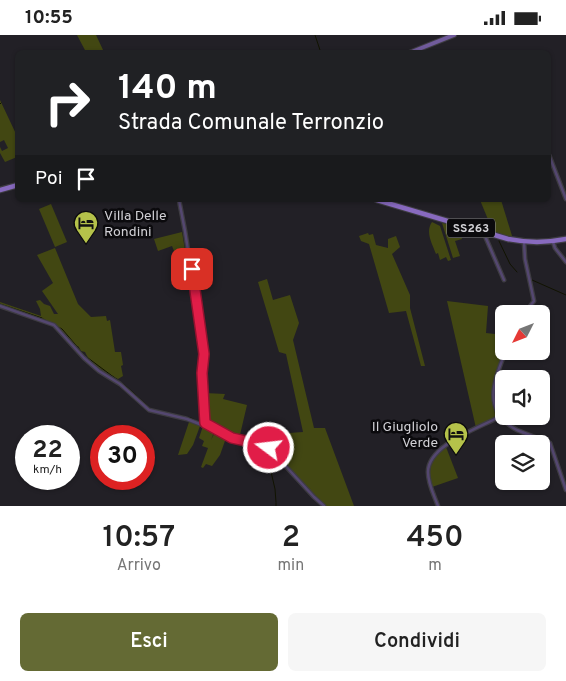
<!DOCTYPE html>
<html lang="it">
<style>
body{margin:0;font-family:Overpass,sans-serif;background:#f6f6f6;color:#222;height:100vh;display:flex;flex-direction:column;font-size:19px;white-space:nowrap}
*{box-sizing:border-box;margin:0}
p{font-size:16px;color:#767676}
.icon{flex:none;width:28px;height:28px;fill:none;stroke:currentColor;stroke-width:2;stroke-linecap:round;stroke-linejoin:round}
.map{position:relative;height:471px;overflow:hidden}
.panel{display:flex;flex-direction:column;background:#fff;flex:1}
.panel>*{flex:none}
.hud{position:absolute;left:15px;top:15px;width:536px;height:152px;border-radius:8px;box-shadow:0 1px 4px #0004;background:#202124;color:#fff;overflow:hidden}
.needle{width:32px;rotate:228deg}
.buttons{position:absolute;left:495px;top:270px;display:grid;gap:10px}
.buttons a{display:grid;place-items:center;width:55px;height:55px;border-radius:8px;background:#fff;box-shadow:0 1px 4px #0004;font-size:25px}
.speed{position:absolute;left:15px;top:390px;display:flex;gap:10px;font-size:25px;font-weight:700;text-align:center}
.speed>*{display:grid;place-content:center;width:65px;height:65px;border-radius:50%;background:#fff;box-shadow:0 1px 4px #0004;line-height:1}
.speed small{font-size:12px;font-weight:400}
.speed .limit{border:8px solid #d22;background:#fff;color:#111}
.pin{position:absolute;display:grid;place-items:center;width:42px;height:42px;color:#fff;margin:-21px;border-radius:10px;box-shadow:0 2px 8px #0006}
.me{position:absolute;width:55px;margin:-28px;rotate:285deg;stroke-linejoin:round;filter:drop-shadow(0 0 4px #0008)}
.turn{display:flex;align-items:center;gap:18px;height:105px;padding:0 20px;font-size:22px}
.turn .icon{width:65px;height:65px;stroke-width:2.5}
.turn b{display:block;font-size:35px;line-height:42px}
.then{display:flex;align-items:center;height:48px;padding:0 20px;background:#0003;gap:10px;font-size:19px}
.eta{display:flex;justify-content:space-evenly;align-items:center;height:85px;text-align:center}
.eta b{font-size:30px;font-weight:600;line-height:35px}
.cta{display:flex;gap:10px;margin-top:auto;padding:10px 20px}
.cta a{flex:1;height:58px;border-radius:8px;background:#646a34;color:#fff;font-size:20px;font-weight:600;line-height:58px;text-align:center}
.cta a+a{background:#f6f6f6;color:#222}
.status{display:flex;justify-content:space-between;align-items:center;height:35px;padding:0 25px;background:#fff;direction:ltr}
.status svg{height:14px;fill:currentColor}
.map>svg:first-child{display:block}
</style>
<div class="status"><b>10:55</b><svg viewBox="0 0 49 12"><path d="M0 12V9h3v3zM5 12V6h3v6zM10 12V3h3v9zM15 12V0h3v12zM26 1h20v11H26zM47 4h2v5h-2z"/></svg></div>
<div class="map">
<svg width="566" height="471" viewBox="0 0 566 471">
<rect width="100%" height="100%" fill="#222026"/>
<g fill="#424712">
<polygon points="77,0 96,0 104,17 86,17"/>
<polygon points="0,65 17,101 17,122 5,127 0,118 0,112 2,116 8,113 4,105 0,107"/>
<polygon points="480,165 501,165 513,204 494,199"/>
<polygon points="51,169 67,207 55,212 39,174"/>
<path d="M432 187 440 191 451 225 448 226 446 222 440 225 438 218 436 219C432 208 425 197 432 187Z"/>
<polygon points="442,188 451,190 451,194 459,195 462,204 455,206 460,221 453,223"/>
<polygon points="182,197 185,215 181,218 174,216 172,211 158,216 154,204"/>
<polygon points="368,198 369,200 373,199 376,210 388,213 388,204 396,201 400,212 392,219 410,260 410,273 425,331 421,331 406,276 389,278 369,209 361,206 359,201"/>
<path d="M55 213 78 269 91 282 106 281 107 286 110 285 115 317H121L123 330 121 331 123 341 118 344C106 337 90 330 85 317L81 316 78 311 75 313 60 295 48 287 0 269V267L41 281 40 274 36 266 40 265 44 269 50 271 54 279H58L42 256 53 248 37 220Z"/>
<polygon points="267,244 273,265 290,260 299,288 293,305 314,393 325,393 354,471 325,471 287,431 289,398 303,397 286,319 279,317 258,247"/>
<polygon points="447,266 488,271 486,298 504,300 505,316 495,341 493,352 495,381 493,383 476,393"/>
<polygon points="205,358 225,359 223,364 247,370 239,404 230,400 209,388"/>
<polygon points="189,387 200,391 193,410 187,419 178,420"/>
<polygon points="203,391 214,397 211,405 215,397 226,403 220,420 212,431 206,429 203,433 201,432 208,413 202,411 204,406 199,403"/>
<path d="M446 412 458 443 432 452C427 434 431 422 446 412Z"/>
</g>
<g fill="none" stroke-linecap="round" stroke-linejoin="round">
<g stroke="#111301" stroke-width="1">
<polyline points="315,0 321,18"/>
<polyline points="0,69 1,68"/>
<polyline points="499,206 510,229 517,237"/>
<polyline points="532,245 566,260"/>
<polyline points="0,269 42,283"/>
<polyline points="43,284 62,294 86,322"/>
<polyline points="88,323 127,352 151,374"/>
<polyline points="172,379 191,383 200,388"/>
<polyline points="203,390 213,396"/>
<polyline points="215,397 226,403"/>
<path d="M229 404C244 409 260 411 268 427"/>
<polyline points="269,428 275,454 276,467"/>
<polyline points="276,471 276,468"/>
</g>
<g stroke="#3e3c42" stroke-width="5">
<g id="street">
<polyline points="549,120 566,164"/>
<polyline points="179,165 185,196 204,319 202,338 205,388"/>
<polyline points="485,198 485,201 504,245"/>
<polyline points="524,207 525,224 534,266 524,279"/>
<polyline points="553,207 555,213 566,227"/>
<polyline points="0,271 54,290 84,323 99,336 120,349 149,375 187,384 202,390 205,388 232,403 264,410 269,413 314,462 324,471"/>
<path d="M506 316C493 346 482 376 517 395 528 400 539 403 550 408L566 455"/>
<path d="M438 471C434 460 428 449 428 437 428 410 479 393 499 382"/>
</g>
</g>
<g stroke="#3e3c42" stroke-width="6">
<polyline id="secondary" points="409,18 454,0"/>
</g>
<g stroke="#3e3c42" stroke-width="7">
<g id="primary">
<polyline points="0,155 18,150"/>
<path d="M377 165 508 204C528 208 546 208 566 204"/>
</g>
</g>
<use href="#street" stroke="#544770" stroke-width="2.5"/>
<use href="#secondary" stroke="#715b9c" stroke-width="4"/>
<use href="#primary" stroke="#886abf" stroke-width="4.5"/>
</g>
<g fill="none" stroke-linecap="round" stroke-linejoin="round">
<g stroke="#92132f" stroke-width="12">
<polyline id="route" points="192,234 204,319 202,338 205,388 232,403 264,410 269,413"/>
</g>
<use href="#route" stroke="#e11d48" stroke-width="9"/>
</g>
<defs>
<g id="hotel-pin" transform="scale(1.25)"><path d="M0 17L-7.5 6A9.5 9.5 0 1 1 7.5 6Z" fill="#b5c24a" stroke="#0b0a0d"/><path d="M-6-4.5h1.5V1H6V5H4.5V3h-9V5H-6ZM-4 0a1.8 1.8 0 1 1 3.6 0ZM.5 0V-2.5h3Q6-2.5 6 0Z" fill="#111"/></g>
</defs>
<g fill-rule="evenodd">
<use href="#hotel-pin" x="86" y="188"/>
<use href="#hotel-pin" x="456" y="399"/>
</g>
<g text-anchor="middle" stroke-width="5" stroke-linejoin="round" paint-order="stroke">
<rect fill="#0b0a0d" stroke="#969599" stroke-width="1" x="447" y="183.5" width="48" height="19" rx="4"/>
<g font-size="12" font-weight="bold" fill="#d1d0d5">
<text x="471" y="197">SS263</text>
</g>
<g font-size="14" fill="#d1d0d5" stroke="#0b0a0d" text-anchor="start">
<text x="104" y="185">Villa Delle<tspan x="104" dy="16">Rondini</tspan></text>
<text x="438" y="396" text-anchor="end">Il Giugliolo<tspan x="438" dy="16">Verde</tspan></text>
</g>
</g>
</svg>
<div class="buttons">
<a><svg class="needle" viewBox="-14 -14 28 28"><path d="M0-13l5 13h-10z" fill="#e53935"/><path d="M0 13l5-13h-10z" fill="#767676"/></svg></a>
<a><svg class="icon" aria-label="sound" viewBox="0 0 24 24"><path d="M4 9h4l5-4v14l-5-4H4zM17 9q2 3 0 6"/></svg></a>
<a><svg class="icon" aria-label="layers" viewBox="0 0 24 24"><path d="M12 4l9 5-9 5-9-5zM3 14l9 5 9-5"/></svg></a>
</div>
<div class="speed"><div>22<small>km/h</small></div><div class="limit">30</div></div>
<div class="pin" style="left:192px;top:234px;background:#d93025"><svg class="icon" aria-label="arrive" viewBox="0 0 24 24"><path d="M6 21V4h12l-3 4 3 4H6"/></svg></div>
<svg class="me" style="left:269px;top:413px" viewBox="-20 -20 40 40"><circle r="17" fill="#e11d48" stroke="#fff" stroke-width="3"/><path d="M0-11L8 9 0 5-8 9z" fill="#fff"/></svg>
<div class="hud">
<div class="turn"><svg class="icon" aria-label="right" viewBox="0 0 24 24"><path d="M7 20v-9h11M14 6l5 5-5 5"/></svg><div><b>140 m</b>Strada Comunale Terronzio</div></div>
<div class="then">Poi<svg class="icon" aria-label="arrive" viewBox="0 0 24 24"><path d="M6 21V4h12l-3 4 3 4H6"/></svg></div>
</div>
</div>
<section class="panel">
<div class="eta">
<div><b>10:57</b><p>Arrivo</p></div>
<div><b>2</b><p>min</p></div>
<div><b>450</b><p>m</p></div>
</div>
<div class="cta"><a>Esci</a><a>Condividi</a></div>
</section>
